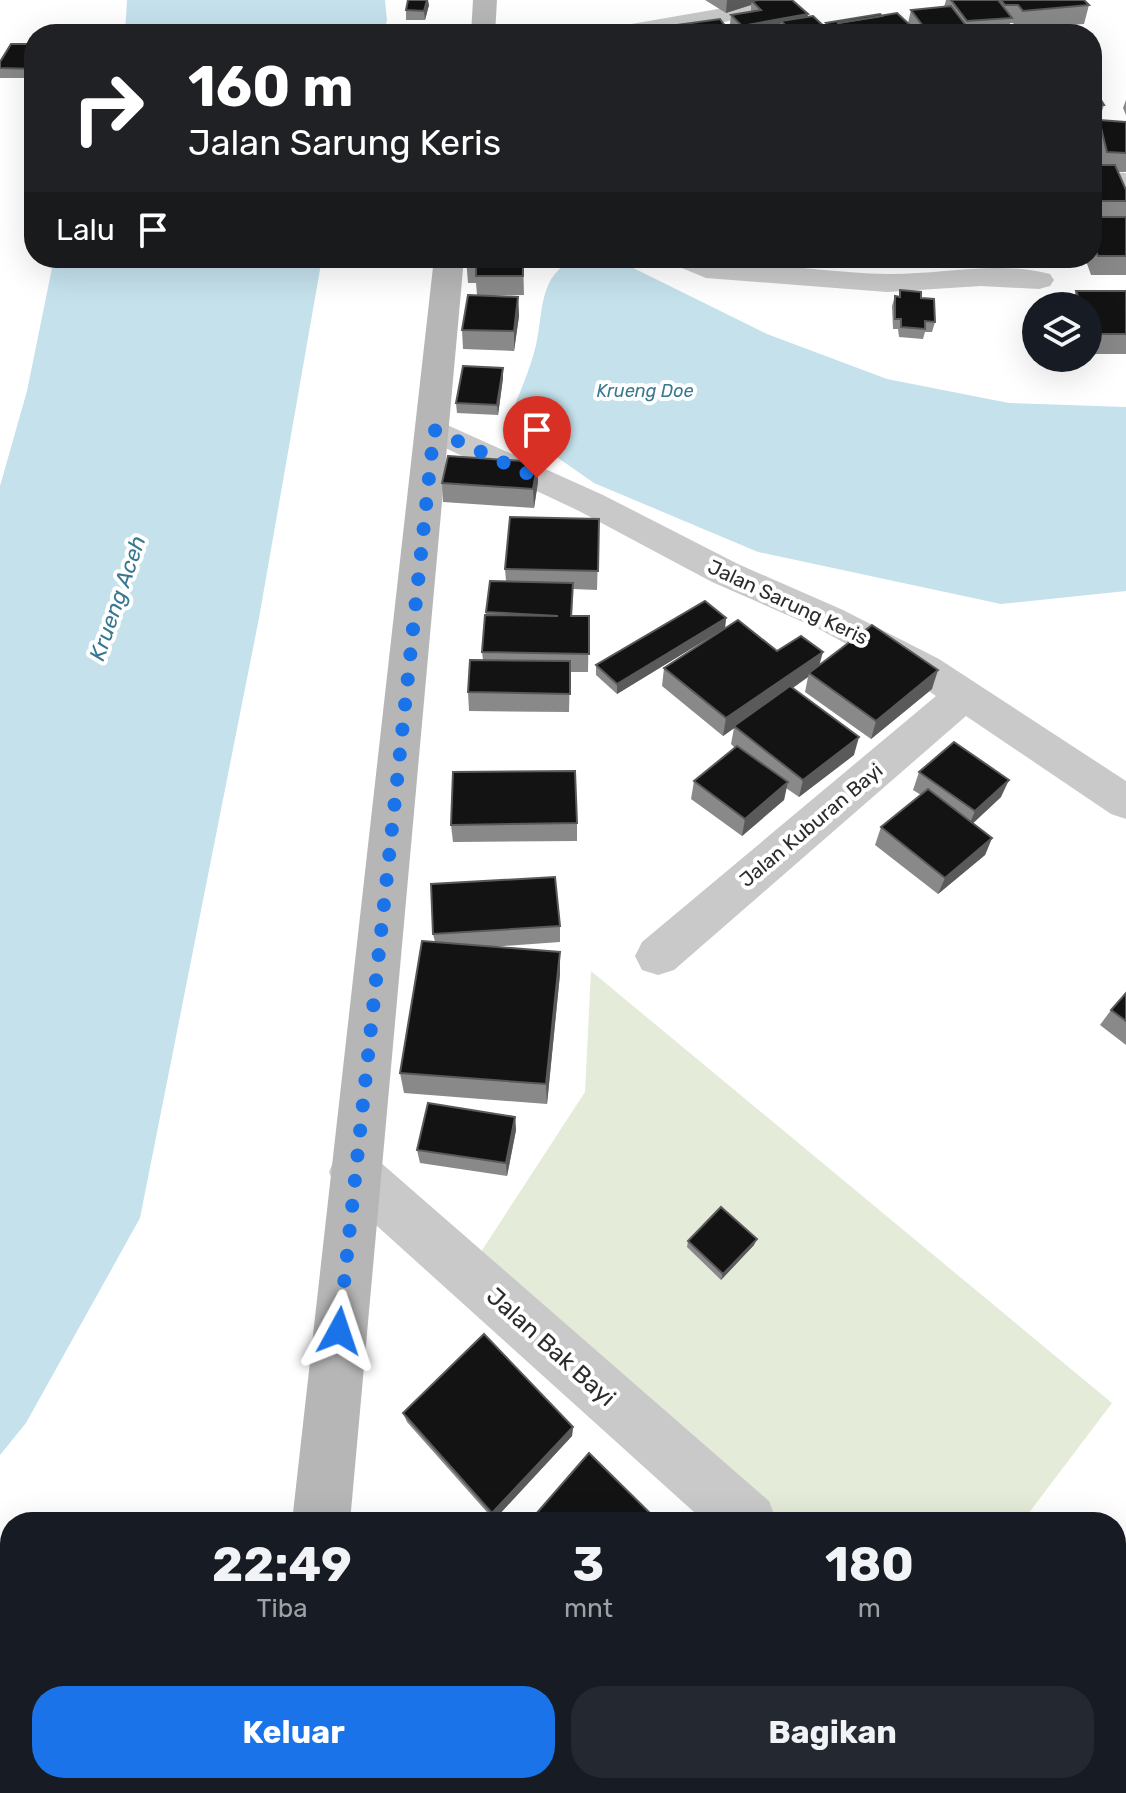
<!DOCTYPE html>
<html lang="id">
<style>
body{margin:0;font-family:Rubik,sans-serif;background:#242831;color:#f1f3f6;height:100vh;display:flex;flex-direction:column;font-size:30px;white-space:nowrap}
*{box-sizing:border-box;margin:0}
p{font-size:26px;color:#9ea1a6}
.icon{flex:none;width:44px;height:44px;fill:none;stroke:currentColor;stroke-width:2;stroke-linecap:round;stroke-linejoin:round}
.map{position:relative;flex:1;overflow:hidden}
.details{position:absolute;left:0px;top:1512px;width:1126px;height:282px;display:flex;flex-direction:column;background:#171b24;border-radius:32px 32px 0 0;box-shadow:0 8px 32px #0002}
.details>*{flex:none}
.top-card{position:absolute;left:24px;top:24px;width:1078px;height:244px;border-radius:32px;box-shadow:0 8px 32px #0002;background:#202124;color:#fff;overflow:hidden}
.fabs{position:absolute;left:1022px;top:292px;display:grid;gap:16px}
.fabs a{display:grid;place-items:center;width:80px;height:80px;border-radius:50%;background:#171b24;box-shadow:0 8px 32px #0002;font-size:40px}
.pin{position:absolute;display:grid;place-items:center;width:68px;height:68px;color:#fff;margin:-82px -34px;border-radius:50% 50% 50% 0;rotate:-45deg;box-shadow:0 0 8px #0007}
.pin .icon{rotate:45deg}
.me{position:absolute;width:88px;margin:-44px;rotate:5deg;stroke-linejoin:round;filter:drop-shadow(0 0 6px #0008)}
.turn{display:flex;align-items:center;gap:28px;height:168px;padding:0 32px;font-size:36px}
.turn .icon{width:104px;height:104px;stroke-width:2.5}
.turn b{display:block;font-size:56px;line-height:68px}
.then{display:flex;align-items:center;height:76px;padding:0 32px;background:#0003;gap:16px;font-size:30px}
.eta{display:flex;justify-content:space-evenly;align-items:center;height:136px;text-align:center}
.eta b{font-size:48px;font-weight:700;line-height:56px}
.cta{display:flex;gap:16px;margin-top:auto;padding:16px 32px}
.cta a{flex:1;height:92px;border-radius:32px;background:#1a73e8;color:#fff;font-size:32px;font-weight:700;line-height:92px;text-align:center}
.cta a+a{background:#242831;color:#f1f3f6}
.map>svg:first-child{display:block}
</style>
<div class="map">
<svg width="1126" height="1793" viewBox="0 0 1126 1793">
<rect width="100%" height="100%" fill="#fff"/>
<polygon fill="#e4ebd9" points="591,971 1112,1403 1022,1522 765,1522 475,1261 585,1092"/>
<g fill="#c4e1ec">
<polygon points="127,0 385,0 387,21 382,34 125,34"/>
<polygon points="54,258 322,258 259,618 140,1218 26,1423 0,1455 0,486 27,391"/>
<path d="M575 258H613L767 334 887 379 1009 403 1126 407V591L1001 604 758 552 594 483 508 423C517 398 530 371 536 345 544 309 538 277 575 258Z"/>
</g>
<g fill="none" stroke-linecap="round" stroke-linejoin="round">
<g fill="#c9c9c9" fill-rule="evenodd">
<polygon points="751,0 789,0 785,5 721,23 658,34 602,34 605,29 614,27 718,9"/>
<polygon points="1092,171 1126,173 1126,189 1092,187"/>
<path d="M667 258C740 258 813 272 886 274 940 275 996 260 1050 274L1054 280 1050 286 1039 289 981 286 887 292 706 278 672 264Z"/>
<polygon points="434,419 603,495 738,564 843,610 939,659 1126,781 1126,819 1111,814 966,716 674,970 658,975 642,970 635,956 642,942 936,696 911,679 817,628 712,582 579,511 422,437 417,430 422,423"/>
<polygon points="354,1148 372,1155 769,1501 777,1522 705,1522 336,1189 329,1172 336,1155"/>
<polygon points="989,1784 1058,1784 1062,1793 993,1793"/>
</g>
<g fill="#b6b6b6" fill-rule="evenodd">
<polygon points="473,0 497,0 495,34 471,34"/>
<polygon points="434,258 464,258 350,1522 292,1522"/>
<polygon points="235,1784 299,1784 297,1793 233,1793"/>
</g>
</g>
<g fill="#898989">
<polygon points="705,0 792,0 808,17 825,27 826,23 882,16 908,23 911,10 944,7 946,0 1084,0 1089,5 1084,24 1018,29 1013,23 1010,23 1008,34 911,34 909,31 911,34 740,34 730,24 731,15 751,11 751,5 726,13"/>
<polygon points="429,5 425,20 406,20 406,10"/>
<polygon points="34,44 34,78 0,78 0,62"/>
<polygon points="1092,90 1104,105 1099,120 1126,122 1126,172 1118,172 1126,190 1126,275 1091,275 1085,258 1092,258 1092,165 1099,165 1093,139 1098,123 1092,124"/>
<polygon points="1126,100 1126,115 1123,108"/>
<polygon points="466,258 523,258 524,295 481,296 518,297 519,316 514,351 463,349 462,330 477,295 476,283 468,283"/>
<polygon points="912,258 1002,258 1001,263 915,265"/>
<polygon points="900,290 921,298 935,322 932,332 925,332 923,339 899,337 898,329 893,329 892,306 895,296 899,296"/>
<polygon points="1076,291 1126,291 1126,354 1088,354 1088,306 1070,306"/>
<polygon points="503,378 498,415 457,413 456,403"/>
<polygon points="538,482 534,508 443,502 442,483"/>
<polygon points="599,519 597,590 573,589 572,616 589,616 588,672 570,672 569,712 469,711 468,692 483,660 482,652 486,612 506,581 505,569"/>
<polygon points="726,618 725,628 617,694 596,675 596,665"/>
<polygon points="777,651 820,665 932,689 871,739 805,692 808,677 793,688 854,755 799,797 786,788 784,800 742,836 691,799 694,781 735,748 731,744 734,728 723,736 662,686 664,668"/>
<polygon points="919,772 1001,797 973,823 992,838 985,855 938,894 875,845 881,827 921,795 913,790"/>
<polygon points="577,823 577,841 453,842 451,825"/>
<polygon points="560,926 560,942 491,947 560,952 560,974 547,1104 404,1093 400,1073 435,942 433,934"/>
<polygon points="1126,993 1126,1045 1100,1025 1111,1010"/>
<polygon points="515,1117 516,1130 507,1176 420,1163 417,1150"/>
<polygon points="688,1241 754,1245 721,1280 687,1247"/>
<polygon points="403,1413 573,1427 572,1436 494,1520 407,1422"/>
<polygon points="686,1784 857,1784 852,1793 694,1793"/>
</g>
<g fill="#5a5a5a">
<polygon points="427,0 428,0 429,5 425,20 424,11"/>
<polygon points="727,0 766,0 752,1 751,5 726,13"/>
<polygon points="808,14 807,23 781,21 780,28 749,34 742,34 742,26"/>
<polygon points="518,297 519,316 514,351 514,331"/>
<polygon points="503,368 503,378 498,415 497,405"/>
<polygon points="538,462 538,482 534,508 533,489"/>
<polygon points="726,618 725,628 617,694 617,684"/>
<polygon points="823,652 818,670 809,673 808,677 723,736 726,718"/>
<polygon points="938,670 932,689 871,739 876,721"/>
<polygon points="859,737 854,755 799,797 803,780"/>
<polygon points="1009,780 1001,797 968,828 975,811"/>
<polygon points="788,782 784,800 742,836 745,819"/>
<polygon points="992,838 985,855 938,894 945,878"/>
<polygon points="560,952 560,974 547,1104 546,1084"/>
<polygon points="515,1117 516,1130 507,1176 506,1163"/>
<polygon points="757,1239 754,1245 721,1280 723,1274"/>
<polygon points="573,1427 572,1436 494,1520 492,1513"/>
</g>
<g fill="#131313" stroke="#5a5a5a" stroke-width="2">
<polygon points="408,0 427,0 424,11 406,10"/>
<polygon points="759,0 792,0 808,14 742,26 731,15 761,10 752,1"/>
<polygon points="951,0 998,0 1012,18 967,21"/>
<polygon points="1001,0 1084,0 1089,5 1023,11 1018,5 1005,5"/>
<polygon points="951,6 971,32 929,34 911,10"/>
<polygon points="897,13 910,25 902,26 911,34 849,34 838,23"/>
<polygon points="880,14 882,16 838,23 837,30 833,30 826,23"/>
<polygon points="813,16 831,33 794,34 781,21"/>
<polygon points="720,19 731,34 666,34 662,27"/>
<polygon points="778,28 785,34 749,34"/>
<polygon points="656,32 658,34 636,34"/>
<polygon points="11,44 34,44 34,69 0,68 0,62"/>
<polygon points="1092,90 1095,90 1104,105 1092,105"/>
<polygon points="1099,120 1126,122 1126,153 1107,152"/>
<polygon points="1092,165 1115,165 1126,190 1126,201 1092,201"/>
<polygon points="1092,217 1126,217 1126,256 1098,256 1092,241"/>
<polygon points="466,258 523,258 523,276 476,276 476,263 466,263"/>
<polygon points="900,290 921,292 921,298 934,299 935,322 925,321 925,329 901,327 901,319 895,319 895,296 900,297"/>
<polygon points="1076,291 1126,291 1126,334 1093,334 1088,322 1088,306 1082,306"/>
<polygon points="468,295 518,297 514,331 462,330"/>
<polygon points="463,366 503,368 497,405 456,403"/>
<polygon points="448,456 538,462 533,489 442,483"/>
<polygon points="510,517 599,519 598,571 505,569"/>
<polygon points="490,581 573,583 571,616 589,616 589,654 482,652 485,615 558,616 486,612"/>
<polygon points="705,601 726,618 617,684 596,665"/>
<polygon points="738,620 777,651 801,636 823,652 726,718 664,668"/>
<polygon points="872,625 938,670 876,721 809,673"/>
<polygon points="470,660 570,661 570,694 468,692"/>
<polygon points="790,686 859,737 803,780 734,726"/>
<polygon points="954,742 1009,780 975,811 919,772"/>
<polygon points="737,746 788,782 745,819 694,781"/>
<polygon points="575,771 577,823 451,825 453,772"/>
<polygon points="928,789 992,838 945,878 881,827"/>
<polygon points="555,877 560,926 433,934 431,884"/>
<polygon points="422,941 560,952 546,1084 400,1073"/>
<polygon points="1126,993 1126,1021 1111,1010"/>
<polygon points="428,1103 515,1117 506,1163 417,1150"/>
<polygon points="721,1207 757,1239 723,1274 688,1241"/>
<polygon points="484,1334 573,1427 492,1513 403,1413"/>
<polygon points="589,1453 659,1522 529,1522"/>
<polygon points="316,1784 467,1784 474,1793 323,1793"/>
<polygon points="691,1784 857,1784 852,1793 699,1793"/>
</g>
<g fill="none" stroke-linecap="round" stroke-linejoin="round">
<polyline stroke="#1a73e8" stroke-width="14" stroke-dasharray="0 25.2" points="339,1331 434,430 537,478"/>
</g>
<g text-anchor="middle" stroke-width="8" stroke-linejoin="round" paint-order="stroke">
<g font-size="18" font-style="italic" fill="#387891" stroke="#fff">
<text x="645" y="397">Krueng Doe</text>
</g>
<g font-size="20" fill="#2c2c2c" stroke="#fff">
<text transform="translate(788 602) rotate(25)" y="7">Jalan Sarung Keris</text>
<text transform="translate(811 825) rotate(-40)" y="7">Jalan Kuburan Bayi</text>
</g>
<g font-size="22" font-style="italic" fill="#387891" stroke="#fff">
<text transform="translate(117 598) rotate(-71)" y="8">Krueng Aceh</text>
</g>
<g font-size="24" fill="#2c2c2c" stroke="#fff">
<text transform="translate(551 1347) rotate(42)" y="8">Jalan Bak Bayi</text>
</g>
</g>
</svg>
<div class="fabs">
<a><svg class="icon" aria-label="layers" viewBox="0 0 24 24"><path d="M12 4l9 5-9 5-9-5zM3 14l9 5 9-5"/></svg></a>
</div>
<div class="pin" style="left:537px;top:478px;background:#d93025"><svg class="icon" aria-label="arrive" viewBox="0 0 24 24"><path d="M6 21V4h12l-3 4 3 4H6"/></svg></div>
<svg class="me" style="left:339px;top:1331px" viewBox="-20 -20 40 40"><path d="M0-17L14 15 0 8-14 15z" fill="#1a73e8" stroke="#fff" stroke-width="4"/></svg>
<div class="top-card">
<div class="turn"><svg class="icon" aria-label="right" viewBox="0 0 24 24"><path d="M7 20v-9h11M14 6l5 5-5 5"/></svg><div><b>160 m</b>Jalan Sarung Keris</div></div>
<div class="then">Lalu<svg class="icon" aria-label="arrive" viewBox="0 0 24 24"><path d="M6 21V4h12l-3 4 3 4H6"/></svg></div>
</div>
<section class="details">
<div class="eta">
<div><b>22:49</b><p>Tiba</p></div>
<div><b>3</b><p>mnt</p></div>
<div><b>180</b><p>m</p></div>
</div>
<div class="cta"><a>Keluar</a><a>Bagikan</a></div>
</section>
</div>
